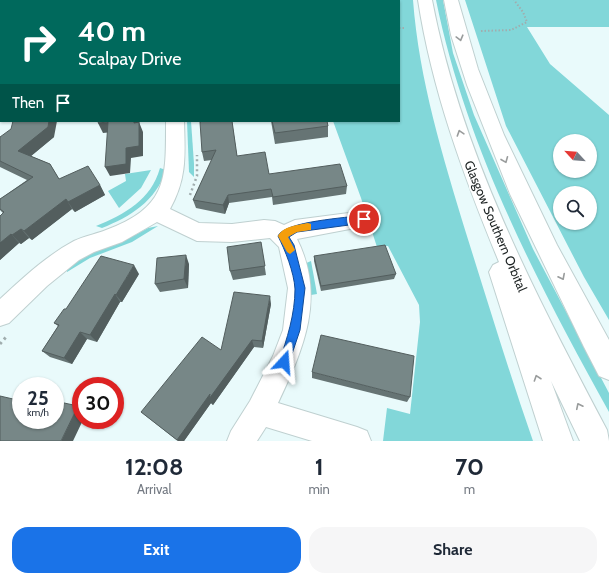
<!DOCTYPE html>
<style>
body{margin:0;font-family:Cabin,sans-serif;background:#f6f6f7;color:#1f2937;height:100vh;display:flex;flex-direction:column;font-size:15px;white-space:nowrap}
*{box-sizing:border-box;margin:0}
p{font-size:13px;color:#747a83}
.icon{flex:none;width:22px;height:22px;fill:none;stroke:currentColor;stroke-width:2;stroke-linecap:round;stroke-linejoin:round}
.map{position:relative;height:441px;overflow:hidden}
.sheet{display:flex;flex-direction:column;background:#fff;flex:1}
.sheet>*{flex:none}
.banner{position:absolute;left:0px;top:0px;width:400px;height:122px;box-shadow:0 1px 3px #0004;background:#00695c;color:#fff;overflow:hidden}
.needle{width:26px;rotate:296deg}
.fabs{position:absolute;left:553px;top:134px;display:grid;gap:8px}
.fabs a{display:grid;place-items:center;width:44px;height:44px;border-radius:50%;background:#fff;box-shadow:0 1px 3px #0004;font-size:20px}
.speed{position:absolute;left:12px;top:377px;display:flex;gap:8px;font-size:20px;font-weight:700;text-align:center}
.speed>*{display:grid;place-content:center;width:52px;height:52px;border-radius:50%;background:#fff;box-shadow:0 1px 3px #0004;line-height:1}
.speed small{font-size:10px;font-weight:400}
.speed .limit{border:6px solid #d22;background:#fff;color:#111}
.pin{position:absolute;display:grid;place-items:center;width:34px;height:34px;color:#fff;margin:-17px;border:2px solid #fff;border-radius:50%;box-shadow:0 1px 4px #0007}
.me{position:absolute;width:44px;margin:-22px;rotate:19deg;stroke-linejoin:round;filter:drop-shadow(0 0 3px #0008)}
.turn{display:flex;align-items:center;gap:14px;height:84px;padding:0 12px;font-size:18px}
.turn .icon{width:52px;height:52px;stroke-width:2.5}
.turn b{display:block;font-size:28px;line-height:34px}
.then{display:flex;align-items:center;height:38px;padding:0 12px;background:#0003;gap:8px;font-size:15px}
.eta{display:flex;justify-content:space-evenly;align-items:center;height:68px;text-align:center}
.eta b{font-size:24px;font-weight:700;line-height:28px}
.action{display:flex;gap:8px;margin-top:auto;padding:8px 12px}
.action a{flex:1;height:46px;border-radius:16px;background:#1a73e8;color:#fff;font-size:16px;font-weight:700;line-height:46px;text-align:center}
.action a+a{background:#f6f6f7;color:#1f2937}
.map>svg:first-child{display:block}
</style>
<div class="map">
<svg width="609" height="441" viewBox="0 0 609 441">
<rect width="100%" height="100%" fill="#e9fafb"/>
<g fill="#82d7d9" fill-rule="evenodd">
<path d="M310 0H413C419 80 443 157 466 233 488 303 509 372 533 441H383L387 408 410 414 420 322 419 305 388 246 377 247 361 198 333 121H399V1Z"/>
<path d="M436 0H443L453 53 474 115 533 249 609 393V412C537 282 466 147 436 0Z"/>
<path d="M465 0H609V27H527L550 64 609 115V320L584 277 506 126ZM560 141H590V171H560ZM560 193H590V223H560Z"/>
<polygon points="187,121 191,121 194,164 194,177 189,172"/>
<path d="M160 168 166 170C156 201 130 217 102 228L96 226C125 214 151 200 160 168Z"/>
<polygon points="151,170 141,188 119,208 108,191 126,181 125,174"/>
<polygon points="158,226 132,242 90,258 67,272 66,267 94,251 137,234 148,228"/>
<polygon points="311,261 317,294 311,295 304,264"/>
</g>
<g fill="none" stroke-linecap="round" stroke-linejoin="round">
<g stroke="#bfd0d0" stroke-width="2">
<g id="minor">
<rect x="7" y="0" width="14" height="1"/>
<polygon points="29,0 49,0 28,1"/>
<rect x="167" y="0" width="14" height="1"/>
<path d="M166 121H184C185 156 187 178 170 209L199 223 232 224 264 220 275 221 284 225 295 220 364 211 371 213 374 219 371 225 297 239C326 297 304 348 278 403L357 427 367 431 371 441H312L266 427 257 441H227L231 431 250 401 273 356 283 330 288 288 279 247 270 238 232 242 197 241 157 222 122 242 94 252 79 260 47 286 9 323 0 326V299C23 278 46 256 74 241 84 236 96 234 106 230 168 207 166 179 166 121Z"/>
</g>
</g>
<g stroke="#bfd0d0" stroke-width="2">
<g id="highway">
<path d="M418 0H432C461 152 535 294 607 430L609 441H580L551 381 573 441H543L489 272 493 265 499 262C464 177 432 91 418 0Z"/>
<polygon points="444,0 458,0 478,69 504,135 557,245 609,340 609,380 599,376 584,347 510,194 467,85 451,35"/>
</g>
</g>
<g stroke="#a0adae" stroke-width="2" stroke-dasharray="1.5 2" stroke-linecap="butt">
<polyline points="399,28 404,28"/>
<polyline points="481,31 511,30 527,22 523,12 514,0"/>
</g>
<polyline stroke="#a0adae" stroke-width="2.5" stroke-dasharray="2 3" stroke-linecap="butt" points="190,195 197,176 197,155"/>
<polyline stroke="#a0adae" stroke-width="3" stroke-dasharray="2.5 3.5" stroke-linecap="butt" points="0,344 7,336"/>
<use href="#minor" fill="#fff" fill-rule="evenodd"/>
<use href="#highway" fill="#fff" fill-rule="evenodd"/>
</g>
<g fill="#667474">
<polygon points="232,121 237,156 269,174 347,186 346,194 273,205 272,197 229,203 225,214 196,208 193,200 212,160 204,161 202,152"/>
<polygon points="271,121 327,121 328,126 328,137 275,144"/>
<polygon points="0,137 54,137 31,156 50,164 59,179 100,185 105,195 75,212 72,209 32,240 29,238 21,244 19,243 0,260 0,216 3,213 0,210 0,199 27,180 0,167"/>
<polygon points="261,242 266,275 233,280 230,271"/>
<polygon points="314,256 396,274 394,279 321,291 314,261"/>
<polygon points="189,264 188,288 160,292 155,284"/>
<polygon points="139,274 122,302 120,302 97,342 87,339 72,364 50,357 42,351 58,326 54,323 66,309"/>
<polygon points="271,304 263,348 254,347 213,405 211,403 184,441 178,441 141,412 221,350"/>
<polygon points="312,372 410,397 407,402 312,378"/>
</g>
<g fill="#535e5e">
<polygon points="49,121 57,121 54,137 25,161 18,151"/>
<polygon points="134,121 139,121 138,133 134,123"/>
<polygon points="108,122 113,132 103,133 98,123"/>
<polygon points="139,122 143,132 143,156 131,158 130,173 110,176 105,167 126,148"/>
<polygon points="100,185 105,195 75,212 68,202"/>
<polygon points="228,195 229,203 225,214 223,205"/>
<polygon points="66,199 72,209 32,240 24,231"/>
<polygon points="21,229 29,238 21,244 12,235"/>
<polygon points="11,234 19,243 0,260 0,243"/>
<polygon points="186,255 189,264 188,288 184,279"/>
<polygon points="134,265 139,274 122,302 116,295"/>
<polygon points="115,294 120,302 97,342 90,335"/>
<polygon points="270,296 271,304 263,348 262,341"/>
<polygon points="80,332 87,339 72,364 64,358"/>
<polygon points="252,340 254,347 213,405 211,403 184,441 178,441 177,440 210,394"/>
<polygon points="78,406 81,408 81,420 83,420 73,441 61,441"/>
</g>
<g fill="#778787" stroke="#535e5e">
<polygon points="49,0 146,0 146,1 39,1"/>
<polygon points="195,0 220,0 220,1 196,1"/>
<rect x="259" y="0" width="33" height="1"/>
<polygon points="13,121 49,121 48,127 18,151 50,164 59,179 88,166 100,185 68,202 66,199 24,231 21,229 12,235 11,234 0,243 0,216 4,212 0,209 0,199 33,177 0,161 0,137 11,129"/>
<polygon points="99,121 134,121 134,123 139,122 139,146 126,148 126,164 105,167 108,122 98,123"/>
<polygon points="203,121 232,121 237,156 265,152 269,174 340,164 347,186 273,197 271,189 228,195 223,205 193,200 216,150 202,152 200,122"/>
<polygon points="272,121 327,121 328,126 275,133"/>
<polygon points="261,242 265,266 230,271 227,247"/>
<polygon points="385,245 396,274 321,286 314,256"/>
<polygon points="186,255 184,279 155,284 157,258"/>
<polygon points="101,256 134,265 116,295 115,294 90,335 80,332 64,358 42,351 59,325 54,323 64,309 66,309"/>
<polygon points="234,292 270,296 262,341 252,340 209,399 210,394 177,440 141,412 202,337 221,350"/>
<polygon points="321,335 414,356 410,397 312,372"/>
<polygon points="16,393 21,394 21,420 55,420 55,401 78,406 61,441 0,441 0,396 13,399"/>
</g>
<defs><path id="oneway-chevron" d="M-2-3.5L2.5 0L-2 3.5" fill="none" stroke-width="1.6" stroke-linecap="round" stroke-linejoin="round"/></defs>
<g stroke="#999c9c">
<use href="#oneway-chevron" transform="translate(460 38) rotate(75)"/>
<use href="#oneway-chevron" transform="translate(460 133) rotate(-108)"/>
<use href="#oneway-chevron" transform="translate(505 160) rotate(68)"/>
<use href="#oneway-chevron" transform="translate(562 277) rotate(63)"/>
<use href="#oneway-chevron" transform="translate(537 378) rotate(-109)"/>
<use href="#oneway-chevron" transform="translate(579 406) rotate(-116)"/>
</g>
<path fill="#1a73e8" stroke="#114b97" d="M364 215 369 219 364 223 297 232 289 237 294 245 305 288 300 330 288 366 284 368 280 366 279 362C287 339 295 314 295 289 294 272 285 250 278 236 285 221 347 218 364 215Z"/>
<path fill="#f59e0b" d="M308 223 311 224V230L297 232 288 237 295 250 290 254 287 252 278 236C283 226 298 225 308 223Z"/>
<g text-anchor="middle" stroke-width="3.5" stroke-linejoin="round" paint-order="stroke">
<g font-size="13" fill="#1c2222" stroke="#fff">
<text transform="translate(496 226) rotate(67)" y="5">Glasgow Southern Orbital</text>
</g>
</g>
</svg>
<div class="fabs">
<a><svg class="needle" viewBox="-14 -14 28 28"><path d="M0-13l5 13h-10z" fill="#e53935"/><path d="M0 13l5-13h-10z" fill="#747a83"/></svg></a>
<a><svg class="icon" aria-label="search" viewBox="0 0 24 24"><circle cx="10" cy="10" r="6"/><path d="M15 15l6 6"/></svg></a>
</div>
<div class="speed"><div>25<small>km/h</small></div><div class="limit">30</div></div>
<div class="pin" style="left:364px;top:219px;background:#d93025"><svg class="icon" aria-label="arrive" viewBox="0 0 24 24"><path d="M6 21V4h12l-3 4 3 4H6"/></svg></div>
<svg class="me" style="left:284px;top:362px" viewBox="-20 -20 40 40"><path d="M0-17L14 15 0 8-14 15z" fill="#1a73e8" stroke="#fff" stroke-width="4"/></svg>
<div class="banner">
<div class="turn"><svg class="icon" aria-label="right" viewBox="0 0 24 24"><path d="M7 20v-9h11M14 6l5 5-5 5"/></svg><div><b>40 m</b>Scalpay Drive</div></div>
<div class="then">Then<svg class="icon" aria-label="arrive" viewBox="0 0 24 24"><path d="M6 21V4h12l-3 4 3 4H6"/></svg></div>
</div>
</div>
<section class="sheet">
<div class="eta">
<div><b>12:08</b><p>Arrival</p></div>
<div><b>1</b><p>min</p></div>
<div><b>70</b><p>m</p></div>
</div>
<div class="action"><a>Exit</a><a>Share</a></div>
</section>
